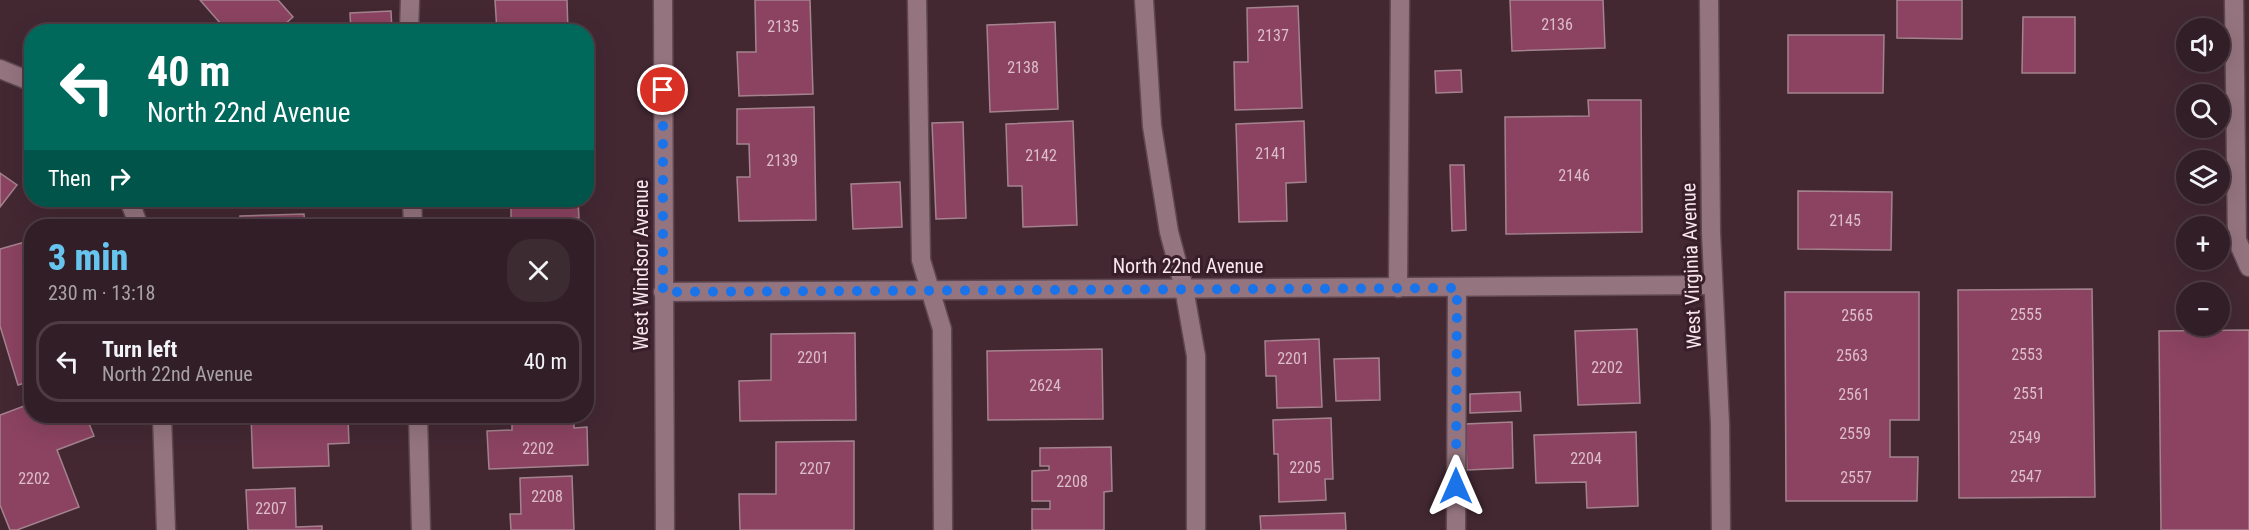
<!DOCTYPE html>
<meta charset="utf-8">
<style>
body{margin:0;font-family:"Roboto Condensed",sans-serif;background:#3d2b32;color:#f1f3f6;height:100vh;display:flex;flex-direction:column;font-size:22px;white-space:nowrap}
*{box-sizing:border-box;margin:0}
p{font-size:20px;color:#a8a2a7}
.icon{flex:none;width:33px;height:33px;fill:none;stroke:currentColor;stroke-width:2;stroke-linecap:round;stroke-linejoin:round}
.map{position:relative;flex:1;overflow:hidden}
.panel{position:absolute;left:24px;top:219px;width:570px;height:204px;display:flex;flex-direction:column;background:#321e26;border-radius:24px;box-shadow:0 6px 24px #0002,0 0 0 2px #4d3c43}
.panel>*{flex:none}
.hud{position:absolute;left:24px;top:24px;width:570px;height:183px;border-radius:24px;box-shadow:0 6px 24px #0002,0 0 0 2px #4d3c43;background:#00695c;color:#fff;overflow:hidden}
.controls{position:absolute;left:2176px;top:18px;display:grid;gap:12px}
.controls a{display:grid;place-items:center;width:54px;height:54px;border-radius:50%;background:#321e26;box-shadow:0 6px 24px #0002,0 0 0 2px #4d3c43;font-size:30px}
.pin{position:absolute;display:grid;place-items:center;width:51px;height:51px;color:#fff;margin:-26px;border:3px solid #fff;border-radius:50%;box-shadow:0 2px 6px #0007}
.me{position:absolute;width:66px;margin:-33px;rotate:0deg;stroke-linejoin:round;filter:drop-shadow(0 0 4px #0008)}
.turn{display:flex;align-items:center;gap:21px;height:126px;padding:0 24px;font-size:27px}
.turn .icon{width:78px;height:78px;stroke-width:2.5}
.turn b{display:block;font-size:42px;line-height:51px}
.then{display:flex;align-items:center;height:57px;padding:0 24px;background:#0003;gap:12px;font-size:22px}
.round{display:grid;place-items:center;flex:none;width:63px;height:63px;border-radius:24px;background:#3d2b32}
.headline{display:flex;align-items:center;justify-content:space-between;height:102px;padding:0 24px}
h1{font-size:36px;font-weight:800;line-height:45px;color:#66c4ef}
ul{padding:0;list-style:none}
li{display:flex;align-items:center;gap:18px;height:81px;margin:0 12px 9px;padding:0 12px;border:3px solid #4d3c43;border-radius:24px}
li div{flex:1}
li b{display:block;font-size:22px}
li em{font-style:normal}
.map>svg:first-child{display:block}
</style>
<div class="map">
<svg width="2249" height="530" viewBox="0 0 2249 530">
<rect width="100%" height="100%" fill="#432832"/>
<g fill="#8b4361" stroke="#a4838e" stroke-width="1.5">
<polygon points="200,0 278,0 293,17 276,32 228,32"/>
<polygon points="495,0 567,0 568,32 497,32"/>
<polygon points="755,0 810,0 813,94 739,96 737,52 756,52"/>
<polygon points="1510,0 1603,0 1605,48 1512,51"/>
<polygon points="1897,0 1962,0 1962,39 1897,38"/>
<polygon points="1298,6 1302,108 1235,110 1234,62 1248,62 1247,8"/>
<polygon points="391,11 392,32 351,32 350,13"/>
<polygon points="2023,17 2075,17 2075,73 2022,73"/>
<polygon points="1055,22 1058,109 990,112 987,25"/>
<polygon points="1788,35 1884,35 1883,93 1788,93"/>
<polygon points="586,47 589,47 591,92 586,92"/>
<polygon points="1461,70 1462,92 1436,93 1435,71"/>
<polygon points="1588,100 1641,100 1642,232 1506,234 1505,117 1589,116"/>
<polygon points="814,107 816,220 739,221 737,177 750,177 749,144 737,144 737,109"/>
<polygon points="1073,121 1077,225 1023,227 1022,186 1008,186 1006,124"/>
<polygon points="1304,121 1306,182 1286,183 1287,221 1239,222 1236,124"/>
<polygon points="963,122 966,218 936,219 932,123"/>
<polygon points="1450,165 1464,165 1466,230 1452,231"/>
<polygon points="0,173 17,185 0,207"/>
<polygon points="900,182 902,227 853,229 851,184"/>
<polygon points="1798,191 1892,192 1891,250 1798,249"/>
<polygon points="511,200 578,200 579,218 511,220"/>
<polygon points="304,214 305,226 240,226 240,216"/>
<polygon points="396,219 397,226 356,226 355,220"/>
<polygon points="32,240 32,381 18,385 0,326 0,249"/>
<polygon points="2092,289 2095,497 1959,498 1958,290"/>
<polygon points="1785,292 1919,292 1919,420 1890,420 1890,457 1918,457 1917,501 1786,501"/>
<polygon points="590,300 592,342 586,342 586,301"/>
<polygon points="1637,329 1640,403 1578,405 1575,331"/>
<polygon points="2249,330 2249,530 2161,530 2159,331"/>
<polygon points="855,333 856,420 740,421 739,381 771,380 771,334"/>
<polygon points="1319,339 1322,407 1277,408 1276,376 1266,376 1265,341"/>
<polygon points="1102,349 1103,419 988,420 987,351"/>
<polygon points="1379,358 1380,400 1336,401 1334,359"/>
<polygon points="1520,392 1521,411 1470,413 1470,394"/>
<polygon points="32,403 32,416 86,416 94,436 57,450 79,507 17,530 10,530 0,505 0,415"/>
<polygon points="251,416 324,416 324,419 348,419 349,443 328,444 329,466 253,468"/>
<polygon points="512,416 574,416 574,428 587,427 588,465 489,469 487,431 512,430"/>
<polygon points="1331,418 1333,479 1325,479 1326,500 1279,502 1278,454 1274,454 1273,420"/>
<polygon points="1512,422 1513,468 1467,470 1465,424"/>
<polygon points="1636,432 1638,506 1587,508 1586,482 1536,483 1534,435"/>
<polygon points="854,441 854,530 740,530 739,494 776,494 776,442"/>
<polygon points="1111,447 1112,491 1104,492 1104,530 1032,530 1032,509 1050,509 1050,501 1032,501 1032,471 1049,470 1049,466 1040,466 1040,448"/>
<polygon points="572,476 574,530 511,530 510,514 521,514 520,478"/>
<polygon points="295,488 296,527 322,526 322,530 248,530 246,490"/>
<polygon points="1345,513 1346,530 1261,530 1260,516"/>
</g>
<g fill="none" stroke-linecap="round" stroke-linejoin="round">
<g stroke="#5f4851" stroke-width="21">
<g id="minor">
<polyline points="663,0 665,530"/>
<polyline points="917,0 921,260 942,329 943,530"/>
<polyline points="1144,0 1152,126 1169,232 1184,288 1196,356 1196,530"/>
<polyline points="1709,0 1711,233 1720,424 1721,530"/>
<polyline points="2234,0 2237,240 2249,267"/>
<polyline points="409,32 410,0"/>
<polyline points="0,69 32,82"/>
<polyline points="129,200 139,226"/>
<polyline points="412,200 413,226"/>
<polyline points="1398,288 1400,0"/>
<polyline points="663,292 1712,285"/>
<polyline points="162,416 166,530"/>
<polyline points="418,416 421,530"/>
<polyline points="1456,530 1457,288"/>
</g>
</g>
<use href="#minor" stroke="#94747f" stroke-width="18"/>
</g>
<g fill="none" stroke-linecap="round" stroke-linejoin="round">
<polyline stroke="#1a73e8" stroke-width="10" stroke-dasharray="0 18" points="663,90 663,292 1457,288 1456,486"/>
</g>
<g text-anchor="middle" stroke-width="6" stroke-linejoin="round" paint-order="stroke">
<g font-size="16" fill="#ddbdc9">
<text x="1557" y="30">2136</text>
<text x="783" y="32">2135</text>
<text x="1273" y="41">2137</text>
<text x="1023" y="73">2138</text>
<text x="1271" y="159">2141</text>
<text x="1041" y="161">2142</text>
<text x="782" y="166">2139</text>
<text x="1574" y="181">2146</text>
<text x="1845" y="226">2145</text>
<text x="2026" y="320">2555</text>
<text x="1857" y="321">2565</text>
<text x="2027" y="360">2553</text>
<text x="1852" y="361">2563</text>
<text x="813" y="363">2201</text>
<text x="1293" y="364">2201</text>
<text x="1607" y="373">2202</text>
<text x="1045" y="391">2624</text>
<text x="2029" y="399">2551</text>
<text x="1854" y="400">2561</text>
<text x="1855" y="439">2559</text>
<text x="2025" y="443">2549</text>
<text x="538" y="454">2202</text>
<text x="1586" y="464">2204</text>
<text x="1305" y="473">2205</text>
<text x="815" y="474">2207</text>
<text x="2026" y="482">2547</text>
<text x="1856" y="483">2557</text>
<text x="34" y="484">2202</text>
<text x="1072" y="487">2208</text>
<text x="547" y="502">2208</text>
<text x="271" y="514">2207</text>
</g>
<g font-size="20" fill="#f8e6ec" stroke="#381e28">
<text transform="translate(641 265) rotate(-90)" y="7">West Windsor Avenue</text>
<text x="1188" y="273">North 22nd Avenue</text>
<text transform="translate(1691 266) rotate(-92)" y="7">West Virginia Avenue</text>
</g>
</g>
</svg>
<div class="controls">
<a><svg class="icon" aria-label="sound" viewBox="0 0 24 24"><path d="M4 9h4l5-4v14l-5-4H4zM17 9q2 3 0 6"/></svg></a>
<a><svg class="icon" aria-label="search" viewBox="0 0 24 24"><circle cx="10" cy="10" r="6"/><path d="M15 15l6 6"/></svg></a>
<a><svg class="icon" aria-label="layers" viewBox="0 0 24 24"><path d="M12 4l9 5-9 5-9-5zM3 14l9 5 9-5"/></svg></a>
<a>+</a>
<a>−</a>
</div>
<div class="pin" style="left:663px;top:90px;background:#d93025"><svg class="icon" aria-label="arrive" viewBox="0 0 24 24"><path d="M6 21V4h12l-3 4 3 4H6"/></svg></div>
<svg class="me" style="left:1456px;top:486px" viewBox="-20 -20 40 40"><path d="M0-17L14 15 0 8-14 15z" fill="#1a73e8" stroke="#fff" stroke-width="4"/></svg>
<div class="hud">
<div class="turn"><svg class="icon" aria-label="left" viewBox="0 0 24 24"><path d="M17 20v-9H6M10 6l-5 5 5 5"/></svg><div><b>40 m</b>North 22nd Avenue</div></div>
<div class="then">Then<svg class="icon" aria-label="right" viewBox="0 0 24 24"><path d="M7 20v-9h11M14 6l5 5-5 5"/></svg></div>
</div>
<section class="panel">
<div class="headline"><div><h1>3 min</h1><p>230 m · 13:18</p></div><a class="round"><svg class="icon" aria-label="close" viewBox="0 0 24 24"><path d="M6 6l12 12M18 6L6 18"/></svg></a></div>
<ul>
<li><svg class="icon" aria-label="left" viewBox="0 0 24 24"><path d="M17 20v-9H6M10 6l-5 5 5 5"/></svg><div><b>Turn left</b><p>North 22nd Avenue</p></div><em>40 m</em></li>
</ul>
</section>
</div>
